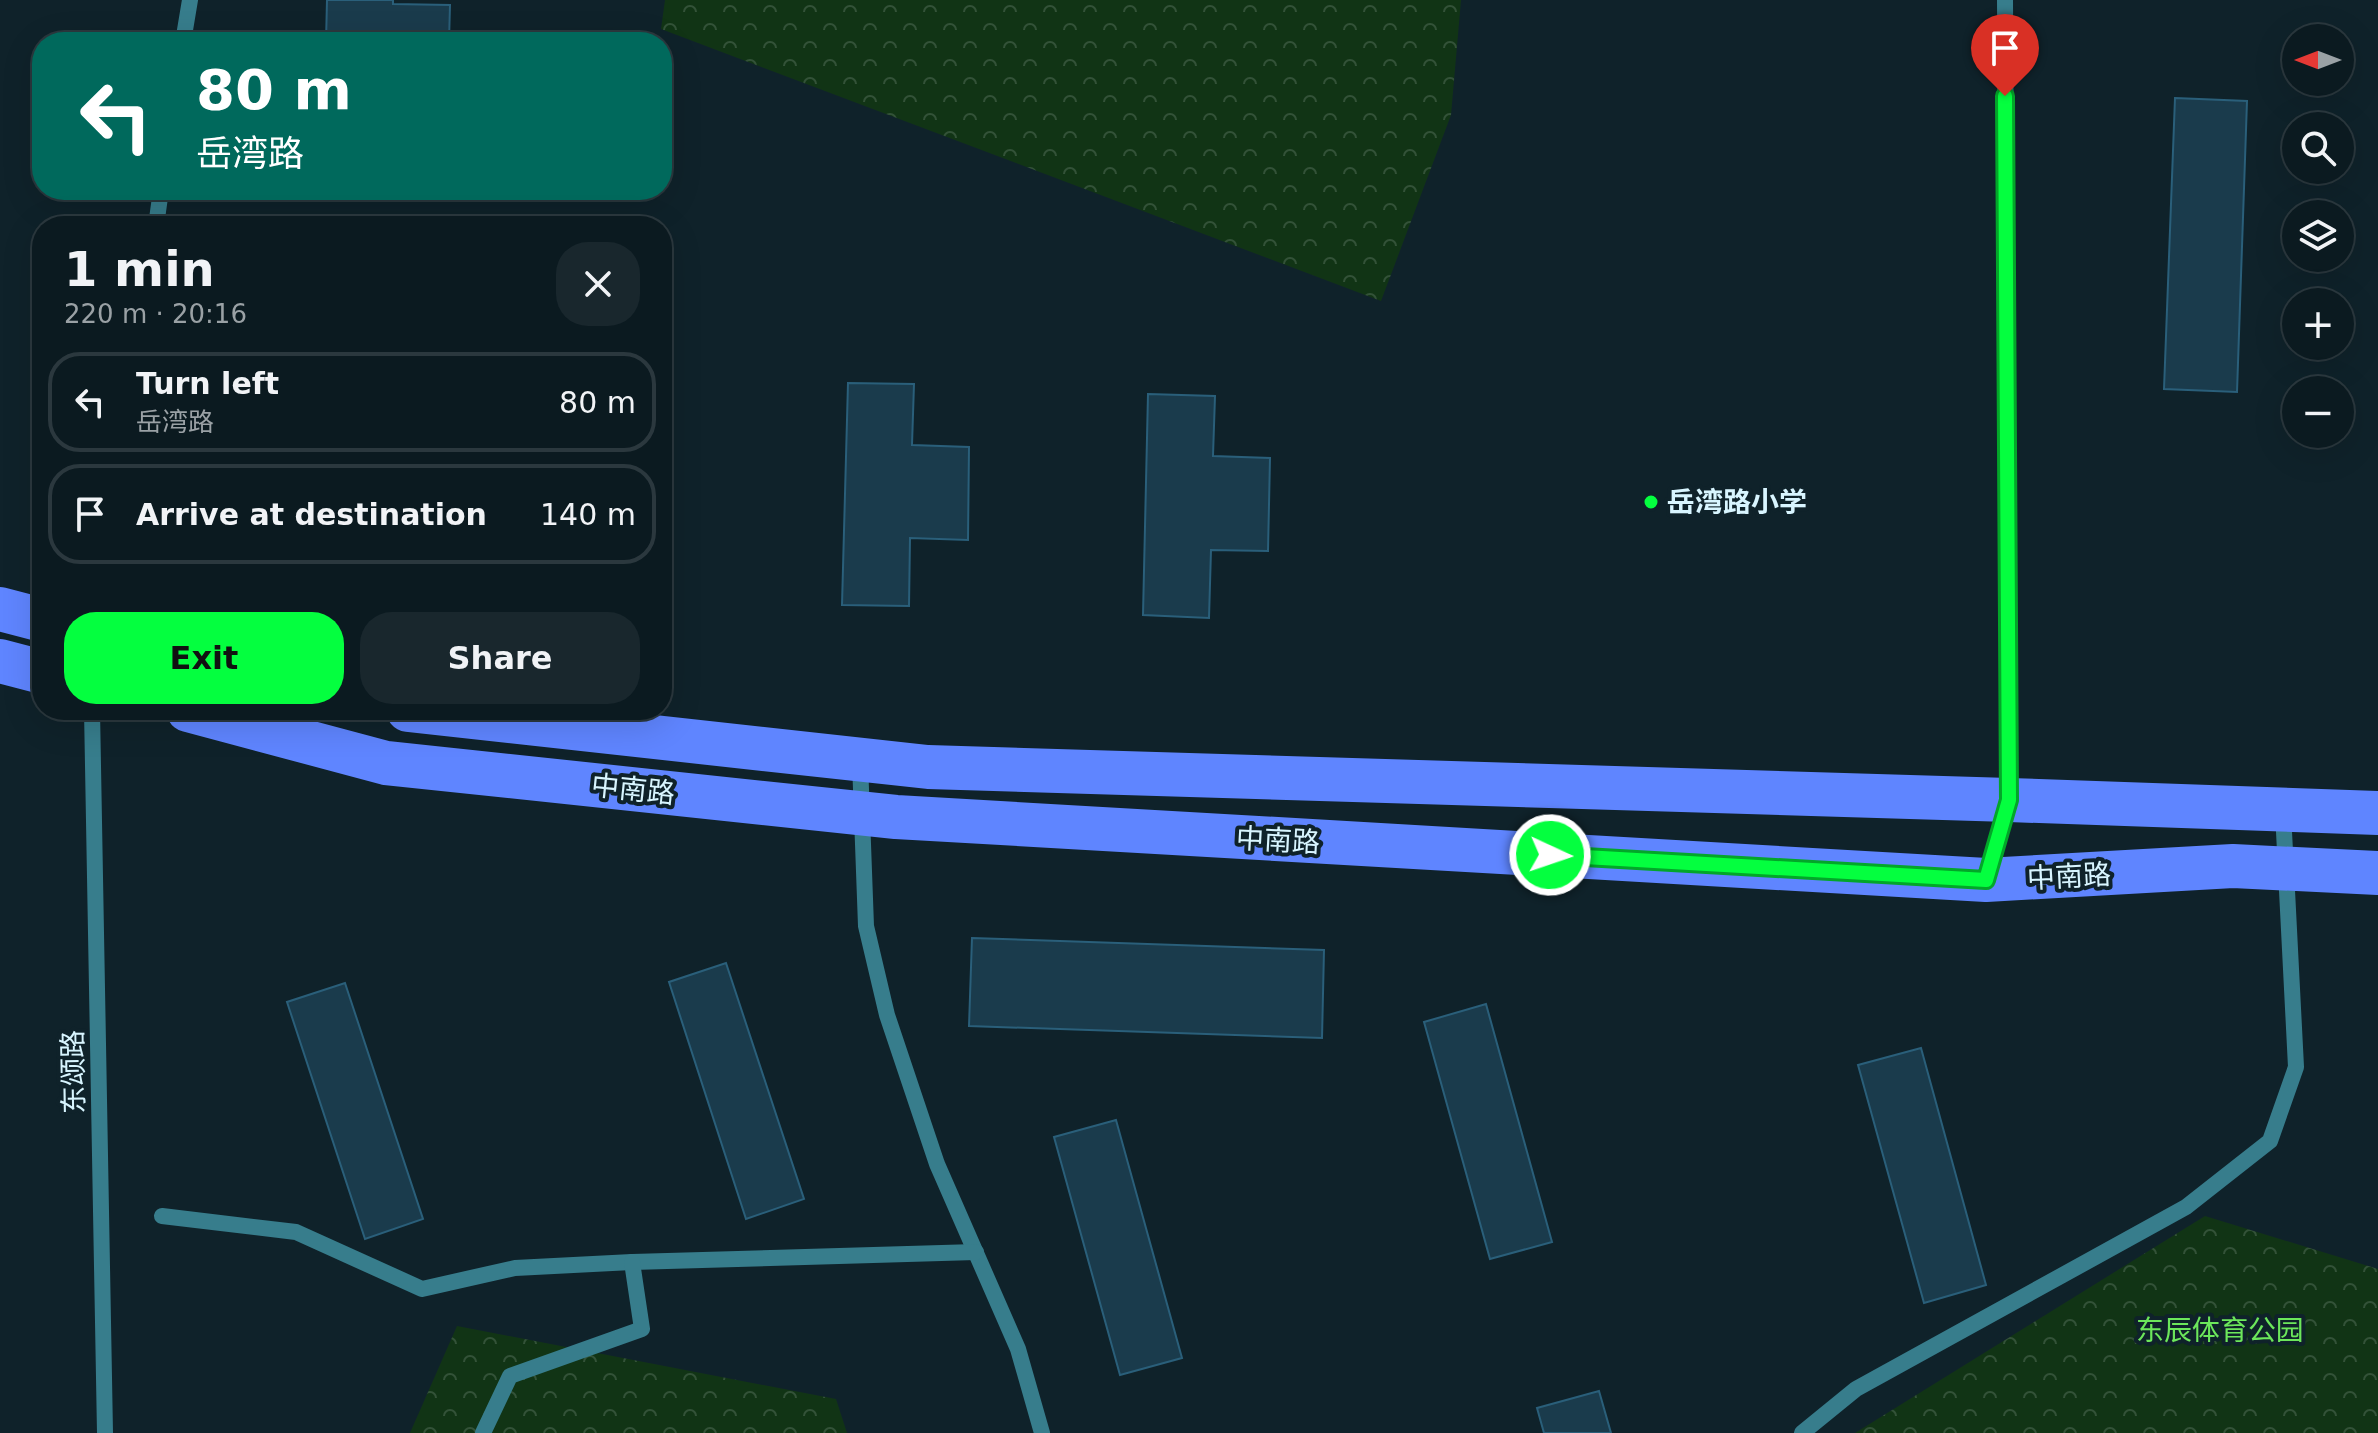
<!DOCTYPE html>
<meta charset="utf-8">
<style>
body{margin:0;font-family:"DejaVu Sans","Noto Sans SC",sans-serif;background:#19272d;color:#f1f3f6;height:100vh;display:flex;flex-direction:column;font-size:30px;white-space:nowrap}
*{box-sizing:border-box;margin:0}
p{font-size:26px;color:#9aa1a5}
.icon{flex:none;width:44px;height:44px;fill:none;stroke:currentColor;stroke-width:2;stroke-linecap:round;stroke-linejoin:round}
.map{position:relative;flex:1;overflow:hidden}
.side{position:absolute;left:32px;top:216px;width:640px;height:504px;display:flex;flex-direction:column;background:#0b1a20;border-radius:32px;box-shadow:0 8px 32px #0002,0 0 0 2px #2b383e}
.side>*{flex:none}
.banner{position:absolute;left:32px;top:32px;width:640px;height:168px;border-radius:32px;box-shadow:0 8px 32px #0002,0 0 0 2px #2b383e;background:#00695c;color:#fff;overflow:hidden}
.needle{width:52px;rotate:270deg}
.tools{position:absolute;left:2282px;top:24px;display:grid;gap:16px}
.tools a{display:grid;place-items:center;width:72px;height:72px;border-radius:50%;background:#0b1a20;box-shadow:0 8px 32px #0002,0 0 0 2px #2b383e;font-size:40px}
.pin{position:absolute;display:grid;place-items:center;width:68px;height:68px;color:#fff;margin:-82px -34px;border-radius:50% 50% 50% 0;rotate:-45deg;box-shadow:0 0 8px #0007}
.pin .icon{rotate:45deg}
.me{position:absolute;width:88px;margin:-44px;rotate:93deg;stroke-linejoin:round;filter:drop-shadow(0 0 6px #0008)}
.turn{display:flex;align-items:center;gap:28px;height:168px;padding:0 32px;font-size:36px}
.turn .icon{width:104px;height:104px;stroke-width:2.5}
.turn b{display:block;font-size:56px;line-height:68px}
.round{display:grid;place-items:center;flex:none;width:84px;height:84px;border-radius:32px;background:#19272d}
.overview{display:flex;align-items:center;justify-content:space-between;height:136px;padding:0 32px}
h1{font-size:48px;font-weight:700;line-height:60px}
.primary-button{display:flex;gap:16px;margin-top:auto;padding:16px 32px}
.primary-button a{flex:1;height:92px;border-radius:32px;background:#04ff3f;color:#111;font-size:32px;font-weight:700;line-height:92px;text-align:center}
.primary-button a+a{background:#19272d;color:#f1f3f6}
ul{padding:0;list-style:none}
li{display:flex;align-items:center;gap:24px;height:100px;margin:0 16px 12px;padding:0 16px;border:4px solid #2b383e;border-radius:32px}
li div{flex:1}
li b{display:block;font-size:30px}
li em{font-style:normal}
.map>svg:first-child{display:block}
</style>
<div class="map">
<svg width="2378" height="1433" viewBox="0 0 2378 1433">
<defs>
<pattern id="forest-crowns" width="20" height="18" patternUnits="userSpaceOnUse" patternTransform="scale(2)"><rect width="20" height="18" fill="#113415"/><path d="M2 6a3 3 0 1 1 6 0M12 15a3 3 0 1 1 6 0" fill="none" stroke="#335238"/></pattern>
</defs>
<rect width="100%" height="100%" fill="#0f222a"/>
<g fill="url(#forest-crowns)">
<polygon points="665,0 1461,0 1451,115 1381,301 661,29"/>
<polygon points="2205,1216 2378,1269 2378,1433 1855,1433"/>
<polygon points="457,1326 836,1399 847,1433 410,1433"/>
</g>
<g fill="#1a3b4c" stroke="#2a5f7a" stroke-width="2">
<polygon points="327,0 393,0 393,4 450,5 449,42 326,42"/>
<polygon points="2175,98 2247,101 2237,392 2164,389"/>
<polygon points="848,383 914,384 912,445 969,447 968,540 910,538 909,606 842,605"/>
<polygon points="1148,394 1215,396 1213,456 1270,458 1268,551 1211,550 1209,618 1143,615"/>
<polygon points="972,938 1324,950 1322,1038 969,1026"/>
<polygon points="726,963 804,1199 746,1219 669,982"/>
<polygon points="345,983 423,1219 365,1239 287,1002"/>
<polygon points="1486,1004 1552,1242 1490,1259 1424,1022"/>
<polygon points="1921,1048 1986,1285 1924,1303 1858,1065"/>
<polygon points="1116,1120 1182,1358 1120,1375 1054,1137"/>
<polygon points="1599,1391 1611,1433 1544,1433 1537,1408"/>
</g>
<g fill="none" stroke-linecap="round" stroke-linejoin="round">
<g stroke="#377d8c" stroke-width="16">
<polyline points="860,762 866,926 887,1015 937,1164 1018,1349 1042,1433"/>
<polyline points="162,1216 296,1232 422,1289 515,1268 632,1262 976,1252"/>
<polyline points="483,1433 510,1376 642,1329 632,1262"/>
<polyline points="1802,1433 1856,1389 2186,1207 2270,1141 2296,1067 2283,812"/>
</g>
<g stroke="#377d8c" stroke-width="16">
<polyline points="183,42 190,0"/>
<polyline points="156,226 161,190"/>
<polyline points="92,710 105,1433"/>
<polyline points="1986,879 2009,800 2005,0"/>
</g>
<g stroke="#5f85ff" stroke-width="44">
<polyline points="0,609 42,620"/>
<polyline points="0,661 42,672"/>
<polyline points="188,710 386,763 896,817 1986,880 2233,866 2378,873"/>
<polyline points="408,710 928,767 2009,800 2378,813"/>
</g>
</g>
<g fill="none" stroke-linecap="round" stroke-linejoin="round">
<g stroke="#03a629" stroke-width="20">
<polyline id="route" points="1550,855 1986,880 2009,800 2005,96"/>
</g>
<use href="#route" stroke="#04ff3f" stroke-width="14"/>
</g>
<circle fill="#04ff3f" stroke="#0f222a" stroke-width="3" cx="1651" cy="502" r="8"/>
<g text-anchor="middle" stroke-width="8" stroke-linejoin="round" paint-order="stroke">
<g font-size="28" font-weight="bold" fill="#d8f5ff" stroke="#0f222a" text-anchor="start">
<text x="1667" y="512">岳湾路小学</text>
</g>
<g font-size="28" fill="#d8f5ff" stroke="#0f222a">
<text transform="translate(633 789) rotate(6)" y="10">中南路</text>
<text transform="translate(1278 840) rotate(3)" y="10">中南路</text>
<text transform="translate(2069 876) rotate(-3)" y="10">中南路</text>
<text transform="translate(73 1072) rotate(-91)" y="10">东颂路</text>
</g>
<g font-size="28" fill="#6ce75b" stroke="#0f222a">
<text x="2220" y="1340">东辰体育公园</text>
</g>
</g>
</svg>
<div class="tools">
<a><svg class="needle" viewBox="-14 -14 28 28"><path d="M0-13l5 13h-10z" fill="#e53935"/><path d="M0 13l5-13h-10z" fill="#9aa1a5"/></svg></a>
<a><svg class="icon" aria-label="search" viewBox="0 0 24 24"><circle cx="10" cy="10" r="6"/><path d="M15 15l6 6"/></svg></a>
<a><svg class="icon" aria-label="layers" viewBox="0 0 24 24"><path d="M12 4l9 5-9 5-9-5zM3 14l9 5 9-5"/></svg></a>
<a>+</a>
<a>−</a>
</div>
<div class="pin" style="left:2005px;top:96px;background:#d93025"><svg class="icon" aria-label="arrive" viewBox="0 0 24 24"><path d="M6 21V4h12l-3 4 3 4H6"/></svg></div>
<svg class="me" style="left:1550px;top:855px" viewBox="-20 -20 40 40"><circle r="17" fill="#04ff3f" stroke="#fff" stroke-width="3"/><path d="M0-11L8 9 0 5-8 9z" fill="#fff"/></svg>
<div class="banner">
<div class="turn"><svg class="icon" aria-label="left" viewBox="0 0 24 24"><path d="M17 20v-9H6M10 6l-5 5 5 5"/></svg><div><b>80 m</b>岳湾路</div></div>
</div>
<section class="side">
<div class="overview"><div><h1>1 min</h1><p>220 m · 20:16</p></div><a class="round"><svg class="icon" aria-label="close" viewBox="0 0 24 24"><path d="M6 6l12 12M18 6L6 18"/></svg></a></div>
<ul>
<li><svg class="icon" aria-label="left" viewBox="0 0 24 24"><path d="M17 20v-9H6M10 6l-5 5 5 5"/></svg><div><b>Turn left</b><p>岳湾路</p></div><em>80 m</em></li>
<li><svg class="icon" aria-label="arrive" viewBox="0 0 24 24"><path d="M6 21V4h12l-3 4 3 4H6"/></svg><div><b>Arrive at destination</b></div><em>140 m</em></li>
</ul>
<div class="primary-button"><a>Exit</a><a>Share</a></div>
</section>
</div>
